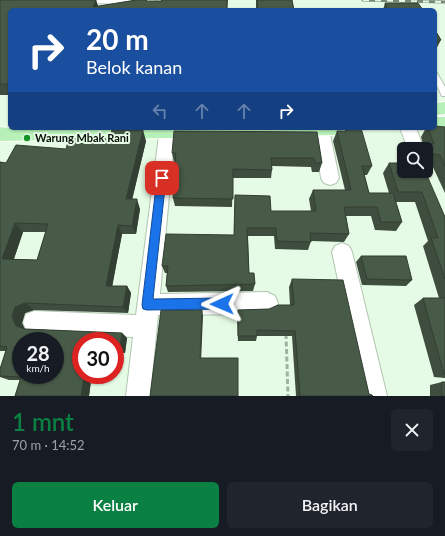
<!DOCTYPE html>
<html lang="id">
<meta charset="utf-8">
<style>
body{margin:0;font-family:Lato,sans-serif;background:#20242c;color:#f1f3f6;height:100vh;display:flex;flex-direction:column;font-size:15px;white-space:nowrap}
*{box-sizing:border-box;margin:0}
p{font-size:13px;color:#9ea1a6}
.icon{flex:none;width:22px;height:22px;fill:none;stroke:currentColor;stroke-width:2;stroke-linecap:round;stroke-linejoin:round}
.map{position:relative;height:396px;overflow:hidden}
.sheet{display:flex;flex-direction:column;background:#171b24;flex:1}
.sheet>*{flex:none}
.guide{position:absolute;left:8px;top:8px;width:429px;height:122px;border-radius:6px;box-shadow:0 1px 3px #0004;background:#1a4fa0;color:#fff;overflow:hidden}
.controls{position:absolute;left:397px;top:142px;display:grid;gap:8px}
.controls a{display:grid;place-items:center;width:36px;height:36px;border-radius:6px;background:#171b24;box-shadow:0 1px 3px #0004;font-size:20px}
.speed{position:absolute;left:12px;top:332px;display:flex;gap:8px;font-size:20px;font-weight:700;text-align:center}
.speed>*{display:grid;place-content:center;width:52px;height:52px;border-radius:50%;background:#171b24;box-shadow:0 1px 3px #0004;line-height:1}
.speed small{font-size:10px;font-weight:400}
.speed .limit{border:6px solid #d22;background:#fff;color:#111}
.pin{position:absolute;display:grid;place-items:center;width:34px;height:34px;color:#fff;margin:-17px;border-radius:8px;box-shadow:0 2px 6px #0006}
.me{position:absolute;width:44px;margin:-22px;rotate:269deg;stroke-linejoin:round;filter:drop-shadow(0 0 3px #0008)}
.turn{display:flex;align-items:center;gap:14px;height:84px;padding:0 12px;font-size:18px}
.turn .icon{width:52px;height:52px;stroke-width:2.5}
.turn b{display:block;font-size:28px;line-height:34px}
.lanes{display:flex;align-items:center;height:38px;padding:0 12px;background:#0003;justify-content:center;gap:20px;direction:ltr}
.lanes .off{opacity:.35}
.round{display:grid;place-items:center;flex:none;width:42px;height:42px;border-radius:6px;background:#20242c}
.head{display:flex;align-items:center;justify-content:space-between;height:68px;padding:0 12px}
h1{font-size:24px;font-weight:600;line-height:30px;color:#0b8043}
.primary-button{display:flex;gap:8px;margin-top:auto;padding:8px 12px}
.primary-button a{flex:1;height:46px;border-radius:6px;background:#0b8043;color:#fff;font-size:16px;font-weight:600;line-height:46px;text-align:center}
.primary-button a+a{background:#20242c;color:#f1f3f6}
.map>svg:first-child{display:block}
</style>
<div class="map">
<svg width="445" height="396" viewBox="0 0 445 396">
<rect width="100%" height="100%" fill="#e6fbe5"/>
<g fill="none" stroke-linecap="round" stroke-linejoin="round">
<g stroke="#b1c5b0" stroke-width="2">
<polygon id="lane" points="435,73 437,73 445,87 445,96 442,96 435,82"/>
</g>
<g stroke="#b1c5b0" stroke-width="2">
<g id="street">
<polygon points="67,0 154,0 155,1 149,4 73,3"/>
<polygon points="160,128 174,128 175,130 160,294 267,292 275,296 278,303 275,310 267,314 158,315 150,396 126,396 133,337 34,333 26,330 23,322 26,314 34,311 136,315"/>
<polygon points="314,128 329,129 339,178 336,183 330,185 324,183 321,178"/>
<polygon points="400,128 416,128 424,149 408,149"/>
<polygon points="342,243 349,246 352,252 387,396 363,396 332,252 335,246"/>
</g>
</g>
<g stroke="#b1c5b0" stroke-width="2">
<polygon id="secondary" points="141,0 155,0 163,10 149,10"/>
</g>
<g stroke="#fff" stroke-width="2">
<g id="primary">
<polygon points="445,102 445,114 435,115 435,103"/>
<polygon points="435,117 445,117 445,131 428,129 435,128"/>
<polygon points="0,127 10,128 344,128 341,133 334,135 0,141"/>
</g>
</g>
<polyline stroke="#a1b2a1" stroke-width="3" stroke-dasharray="5 2.5" stroke-linecap="butt" points="286,334 288,396"/>
<use href="#lane" fill="#fff" fill-rule="evenodd"/>
<use href="#street" fill="#fff" fill-rule="evenodd"/>
<use href="#secondary" fill="#fff" fill-rule="evenodd"/>
<use href="#primary" fill="#b7f0b8" fill-rule="evenodd"/>
<g stroke="#788778" stroke-width="3">
<polyline id="rail" points="363,0 445,2"/>
</g>
<use href="#rail" stroke="#e6fbe5" stroke-width="2" stroke-dasharray="6" stroke-linecap="butt"/>
</g>
<g fill="#3e4d3e" fill-rule="evenodd">
<polygon points="0,0 96,0 98,6 136,0 146,0 147,1 161,1 161,0 228,0 227,10 10,10 10,95 0,95"/>
<polygon points="256,0 292,0 294,10 256,10"/>
<polygon points="385,3 423,10 383,10"/>
<polygon points="435,30 441,40 435,51"/>
<polygon points="445,127 445,193 432,165 428,164 426,167 426,149 404,149 404,171 445,217 445,378 434,377 414,305 423,298 439,298 423,246 428,241 415,202 396,202 402,222 396,231 375,230 371,216 346,216 349,234 344,242 311,241 308,250 275,249 274,236 248,236 249,273 255,284 253,291 168,292 166,286 167,273 165,273 162,266 234,235 235,195 271,211 311,211 309,199 313,190 345,190 333,141 337,131 345,131 346,128 372,166 367,175 364,175 369,193 389,193 383,173 389,163 402,163 398,154 405,144 423,144 421,137 426,128 435,128"/>
<polygon points="317,132 322,163 319,172 312,172 311,167 272,166 272,170 271,178 233,178 232,207 175,206 173,198 174,187 173,179 175,162 174,162 172,153"/>
<path d="M146 141 132 199 140 209 136 234H122L112 286H127L131 293 128 313 34 310 25 313 22 323 25 329 122 333 127 338 125 353H115V341H81L96 375 95 381H91L89 396H15L20 380H9L0 377V369L6 351H0V162L6 163 66 149ZM23 232H46L37 260 14 259Z"/>
<polygon points="361,256 412,280 406,286 362,285 356,262"/>
<polygon points="292,279 369,394 373,396 296,396 292,336 257,336 256,341 238,341 237,316 238,310 269,309 290,305 289,287"/>
<polygon points="442,382 445,396 430,396 430,385"/>
</g>
<g fill="#323f32">
<polygon points="96,0 99,10 93,7"/>
<polygon points="143,130 146,141 130,209 126,199"/>
<polygon points="137,199 140,209 136,234 132,226"/>
<polygon points="15,223 23,232 11,267 2,259"/>
<polygon points="118,225 122,234 111,293 106,286"/>
<polygon points="127,286 131,293 128,313 123,307"/>
<polygon points="25,303 34,310 25,313 22,323 25,331 16,326 12,316 15,307"/>
<polygon points="202,310 203,316 201,362 200,358"/>
<polygon points="122,333 127,338 125,353 120,348"/>
<polygon points="89,375 96,375 95,381 88,378"/>
<polygon points="84,378 91,381 89,396 81,396"/>
</g>
<g fill="#485a48" stroke="#323f32" fill-rule="evenodd">
<polygon points="0,0 96,0 93,7 136,0 146,0 147,1 162,1 162,0 227,0 227,10 10,10 10,84 0,84"/>
<polygon points="257,0 292,0 294,10 258,10"/>
<polygon points="385,3 418,3 423,10 388,10"/>
<polygon points="435,30 441,40 435,40"/>
<polygon points="435,126 445,127 445,166 440,155 433,154 432,160 426,160 426,149 406,149 405,144 434,144 428,128 435,128"/>
<polygon points="346,128 361,128 372,166 362,166 369,193 393,193 402,222 381,222 377,207 344,207 349,234 310,233 311,242 277,241 276,228 247,228 249,273 254,273 255,284 166,286 168,266 162,266 166,234 234,235 235,195 270,196 271,211 316,211 313,190 351,190 337,131 347,131"/>
<path d="M112 130H143L126 199H137L132 226 118 225 106 286H127L123 307 25 303 15 307 12 316 16 326 25 329 122 333 120 348H115V341H81V375H89L88 378H84L81 396H15L21 377 0 376V369L7 347 0 346V162L6 163 16 145 66 149 69 138 109 139ZM15 223 48 224 37 260 2 259ZM21 341H55V375H21Z"/>
<polygon points="174,131 317,132 322,163 315,163 314,158 271,158 272,170 233,169 233,199 173,198 175,179 173,179 176,153 172,153"/>
<polygon points="389,163 404,163 404,171 425,171 445,217 445,279 431,238 438,238 422,192 398,192"/>
<polygon points="361,256 406,256 412,280 367,279"/>
<polygon points="292,279 343,280 369,394 372,395 373,396 300,396 295,331 257,330 257,336 238,336 238,310 269,309 278,305 294,305"/>
<polygon points="423,298 445,298 445,374 444,374"/>
<polygon points="161,310 202,310 200,358 238,358 238,396 150,396"/>
<rect x="442" y="382" width="3" height="14"/>
</g>
<polygon fill="#1a73e8" stroke="#114b97" points="162,174 166,178 153,299 222,298 226,300 228,304 226,307 222,309 147,310 143,309 142,305 157,178"/>
<circle fill="#149528" stroke="#e6fbe5" stroke-width="1.5" cx="27" cy="138" r="4"/>
<g text-anchor="middle" stroke-width="4" stroke-linejoin="round" paint-order="stroke">
<g font-size="11" font-weight="bold" fill="#080f08" stroke="#e6fbe5" text-anchor="start">
<text x="35" y="142">Warung Mbak Rani</text>
</g>
</g>
</svg>
<div class="controls">
<a><svg class="icon" aria-label="search" viewBox="0 0 24 24"><circle cx="10" cy="10" r="6"/><path d="M15 15l6 6"/></svg></a>
</div>
<div class="speed"><div>28<small>km/h</small></div><div class="limit">30</div></div>
<div class="pin" style="left:162px;top:178px;background:#d93025"><svg class="icon" aria-label="arrive" viewBox="0 0 24 24"><path d="M6 21V4h12l-3 4 3 4H6"/></svg></div>
<svg class="me" style="left:222px;top:304px" viewBox="-20 -20 40 40"><path d="M0-17L14 15 0 8-14 15z" fill="#1a73e8" stroke="#fff" stroke-width="4"/></svg>
<div class="guide">
<div class="turn"><svg class="icon" aria-label="right" viewBox="0 0 24 24"><path d="M7 20v-9h11M14 6l5 5-5 5"/></svg><div><b>20 m</b>Belok kanan</div></div>
<div class="lanes"><svg class="icon off" aria-label="left" viewBox="0 0 24 24"><path d="M17 20v-9H6M10 6l-5 5 5 5"/></svg><svg class="icon off" aria-label="ahead" viewBox="0 0 24 24"><path d="M12 20V5M6 11l6-6 6 6"/></svg><svg class="icon off" aria-label="ahead" viewBox="0 0 24 24"><path d="M12 20V5M6 11l6-6 6 6"/></svg><svg class="icon" aria-label="right" viewBox="0 0 24 24"><path d="M7 20v-9h11M14 6l5 5-5 5"/></svg></div>
</div>
</div>
<section class="sheet">
<div class="head"><div><h1>1 mnt</h1><p>70 m · 14:52</p></div><a class="round"><svg class="icon" aria-label="close" viewBox="0 0 24 24"><path d="M6 6l12 12M18 6L6 18"/></svg></a></div>
<div class="primary-button"><a>Keluar</a><a>Bagikan</a></div>
</section>
